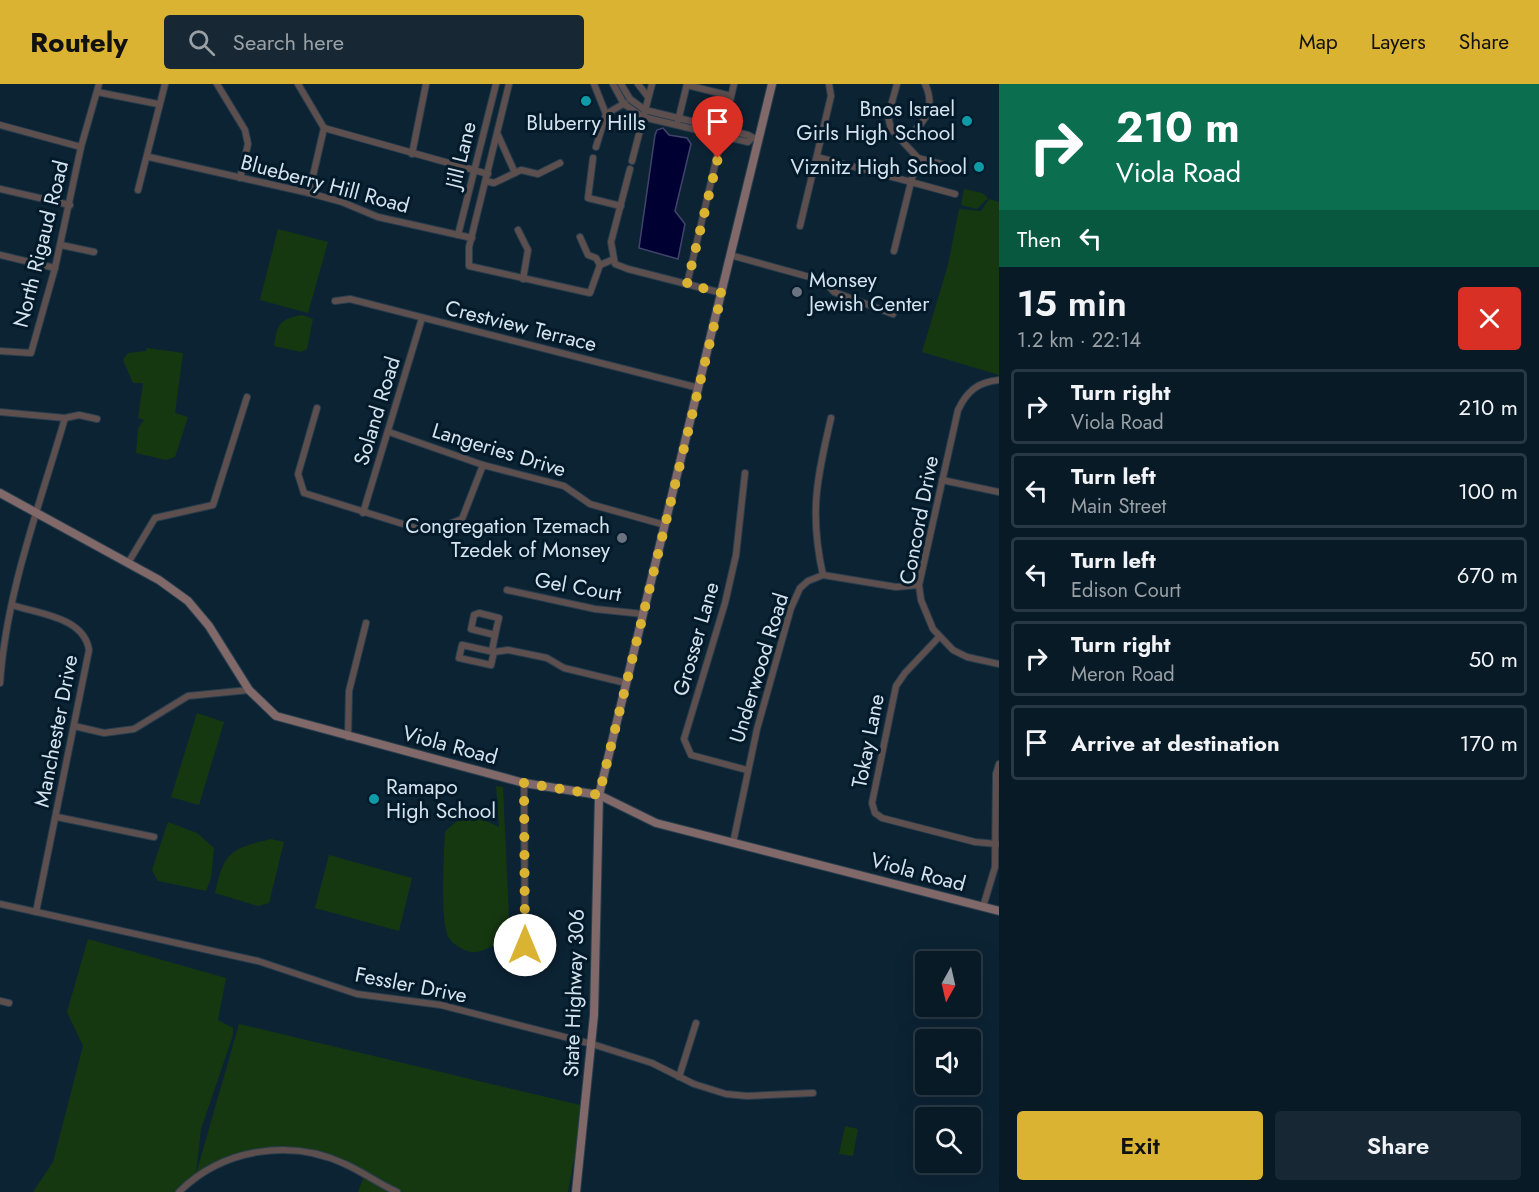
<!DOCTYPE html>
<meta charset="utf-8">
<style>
body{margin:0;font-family:Jost,sans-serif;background:#172733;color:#f1f3f6;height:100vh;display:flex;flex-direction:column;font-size:22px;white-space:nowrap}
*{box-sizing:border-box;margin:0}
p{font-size:20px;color:#99a1a7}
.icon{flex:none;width:33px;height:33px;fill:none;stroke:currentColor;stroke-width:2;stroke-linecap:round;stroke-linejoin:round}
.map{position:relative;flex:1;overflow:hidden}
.panel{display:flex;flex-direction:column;background:#091a27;width:540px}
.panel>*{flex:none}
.hud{background:#0b6e4f;color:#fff;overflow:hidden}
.needle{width:39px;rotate:188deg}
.fabs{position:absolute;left:915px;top:867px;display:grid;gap:12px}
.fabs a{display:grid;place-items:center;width:66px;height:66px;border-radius:6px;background:#091a27;box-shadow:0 6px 24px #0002,0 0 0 2px #293844;font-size:30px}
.pin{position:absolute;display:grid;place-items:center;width:51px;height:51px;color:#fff;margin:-62px -26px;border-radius:50% 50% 50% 0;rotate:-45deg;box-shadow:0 0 6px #0007}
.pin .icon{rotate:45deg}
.me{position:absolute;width:66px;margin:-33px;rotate:0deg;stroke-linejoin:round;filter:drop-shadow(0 0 4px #0008)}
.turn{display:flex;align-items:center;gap:21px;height:126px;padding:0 18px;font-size:27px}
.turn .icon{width:78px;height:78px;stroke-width:2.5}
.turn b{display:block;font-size:42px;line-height:51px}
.then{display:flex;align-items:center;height:57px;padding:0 18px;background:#0003;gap:12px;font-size:22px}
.round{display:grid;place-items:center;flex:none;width:63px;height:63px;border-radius:6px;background:#172733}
.head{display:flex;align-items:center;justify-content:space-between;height:102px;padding:0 18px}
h1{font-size:36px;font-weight:600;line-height:45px}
.action{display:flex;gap:12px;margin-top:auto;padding:12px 18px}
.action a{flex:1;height:69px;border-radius:6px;background:#dab333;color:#111;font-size:24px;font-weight:600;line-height:69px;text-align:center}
.action a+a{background:#172733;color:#f1f3f6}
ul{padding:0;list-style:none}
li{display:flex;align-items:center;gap:18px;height:75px;margin:0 12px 9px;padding:0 6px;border:3px solid #293844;border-radius:6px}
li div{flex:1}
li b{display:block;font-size:22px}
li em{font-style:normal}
header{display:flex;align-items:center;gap:36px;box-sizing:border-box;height:84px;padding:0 30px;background:#dab333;color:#111}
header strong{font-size:28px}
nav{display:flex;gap:33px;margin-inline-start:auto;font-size:21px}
.search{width:420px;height:54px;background:#172733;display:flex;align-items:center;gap:15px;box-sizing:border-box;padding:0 21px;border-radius:6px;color:#99a1a7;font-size:22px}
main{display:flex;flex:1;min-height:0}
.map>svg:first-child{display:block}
</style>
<header>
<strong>Routely</strong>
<div class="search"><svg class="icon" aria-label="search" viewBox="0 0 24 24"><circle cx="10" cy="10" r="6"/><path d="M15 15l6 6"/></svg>Search here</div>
<nav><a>Map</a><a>Layers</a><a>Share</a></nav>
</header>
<main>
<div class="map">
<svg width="999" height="1108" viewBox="0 0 999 1108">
<rect width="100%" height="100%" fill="#0c2334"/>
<g fill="#163811">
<polygon points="964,105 982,109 988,114 977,125 961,121"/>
<polygon points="989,115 999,118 999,291 922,268 948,181 959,125 981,127"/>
<polygon points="278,145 328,158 308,229 260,216"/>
<path d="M302 231 313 235 307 265 301 268 274 262C277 240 280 235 302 231Z"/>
<polygon points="147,264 183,269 175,329 188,333 175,373 166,376 136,369 138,344 144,336 138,334 143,299 133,299 123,276 128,269 146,267"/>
<polygon points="197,629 224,638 199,721 171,713"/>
<path d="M496 702 503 703 510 855C497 855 488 869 472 868 465 867 453 861 449 854 440 839 444 769 445 748 467 725 473 731 499 743Z"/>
<polygon points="168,738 197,749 214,764 211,794 206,807 158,797 152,786"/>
<path d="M271 755 284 758 269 819 258 822 215 809C224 768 230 765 271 755Z"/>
<polygon points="329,771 412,794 399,847 315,824"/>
<polygon points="88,855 226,894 218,936 233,944 233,951 201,1045 196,1090 239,940 584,1022 568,1108 358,1108 364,1092 345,1079 310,1068 275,1066 241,1071 209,1085 179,1108 33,1108 53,1078 83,962 67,928"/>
<polygon points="845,1042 858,1045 853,1072 839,1070"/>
</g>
<polygon fill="#000032" stroke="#40446b" stroke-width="1.5" points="663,44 669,51 687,54 691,60 675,127 685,140 678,175 639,164 655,51 657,46"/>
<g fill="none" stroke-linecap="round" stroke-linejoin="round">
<g stroke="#283e4e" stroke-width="8">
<g id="street">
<polyline points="217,0 245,46 248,60 240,94"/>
<polyline points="298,0 324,44 309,109"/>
<polyline points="509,0 469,163 469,182 590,209 600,181 614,175 615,180 628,185 722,209"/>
<polyline points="594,0 606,30"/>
<polyline points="613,0 624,20 643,33 748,58 752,54"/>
<polyline points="621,0 630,15 645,26 748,51 754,54"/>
<polyline points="638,0 648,13"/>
<polyline points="897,0 888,32 891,45 918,74 957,84"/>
<polyline points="687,1 731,12"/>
<polyline points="97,8 158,20"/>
<polyline points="678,37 687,0"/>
<polyline points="0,41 81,63"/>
<polyline points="324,44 488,90"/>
<polyline points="498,51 515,89"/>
<path d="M899 55C923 45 937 25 925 0"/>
<polyline points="596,63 606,30 625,19"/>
<polyline points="412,70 426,0"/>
<polyline points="149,73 309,109 342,118 378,133 472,154"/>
<polyline points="817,73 911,98 918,74"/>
<polyline points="593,74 588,114 621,122"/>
<polyline points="632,77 652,0"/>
<polyline points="486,97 494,99 521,86 538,90 560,79"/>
<polyline points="0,105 70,121"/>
<polyline points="138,106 165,0"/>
<polyline points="800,142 831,12 829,0"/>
<polyline points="518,146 528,166 523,195"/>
<polyline points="458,151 496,0"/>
<polyline points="580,153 588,171 596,174 600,181"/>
<polyline points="61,161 94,168"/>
<polyline points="894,167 911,98 955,110"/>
<polyline points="0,171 55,184"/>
<polyline points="730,171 824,197 834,208 893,230"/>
<polyline points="614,175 611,158 630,85"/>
<polyline points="687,200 734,0"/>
<polyline points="335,217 350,215 699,304"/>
<polyline points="0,267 31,269 55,184 81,63 99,0"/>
<path d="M999 296C978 298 967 307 958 326L919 501 921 516 933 545 953 566 967 573 999 580"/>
<polyline points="317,324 298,390 304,409 419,445 442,443 462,435 483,381"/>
<polyline points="0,328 65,334 79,331 97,335"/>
<polyline points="389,348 483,381 564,402 590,420 665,441"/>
<polyline points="745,389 736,471 725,519 684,655 691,671 747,686"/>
<polyline points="942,396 999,408"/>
<polyline points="363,429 422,234"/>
<polyline points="128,479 155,434 213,421 247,313"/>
<path d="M823 491C809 429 817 394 831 334"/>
<polyline points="507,506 595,525 643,530"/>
<path d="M12 521C39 530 84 533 89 566L36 828"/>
<polyline points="939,553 905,589 896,602 872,719 875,729 882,734 975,758 997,760"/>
<path d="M492 567C494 556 496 545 499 534L479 529 474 531 471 545 495 551"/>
<polyline points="494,568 462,561 459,574 491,581 494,568 508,566 547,574 564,584 626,599"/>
<path d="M0 599C6 509 40 420 65 334"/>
<polyline points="74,642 104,649 134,645 188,612 249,606"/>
<polyline points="348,653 349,607 366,539"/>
<polyline points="524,699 525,860"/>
<polyline points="57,733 154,753"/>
<polyline points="733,759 757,645 791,524 800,504 808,497 823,491 896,503 919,501"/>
<polyline points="0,820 258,877 357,910 441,921 592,960 652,979 694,1000 726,1010 747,1012 813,1009"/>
<polyline points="983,823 995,783 996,690 999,680"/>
<polyline points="0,917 9,919"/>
<polyline points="679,993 696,939"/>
<path d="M179 1108C222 1065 290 1054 345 1080 363 1088 379 1100 397 1108"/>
</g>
</g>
<g stroke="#283e4e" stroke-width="10">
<g id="secondary">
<polyline points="0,409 159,496 188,517 209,542 249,606 276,632 524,699 599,711 656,739 999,827"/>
<polyline points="576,1108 594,931 599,711 772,0"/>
</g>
</g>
<use href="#street" stroke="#5e4f4f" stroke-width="6"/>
<use href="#secondary" stroke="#806968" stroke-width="8"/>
</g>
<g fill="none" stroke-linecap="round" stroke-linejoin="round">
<polyline stroke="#dab333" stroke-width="10" stroke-dasharray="0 18" points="525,861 524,699 599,711 722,209 687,200 718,74"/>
</g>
<g fill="#0f9aa8" stroke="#031a2a" stroke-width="2">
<circle cx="586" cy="17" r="6"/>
<circle cx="967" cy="37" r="6"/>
<circle cx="979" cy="83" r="6"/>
<circle cx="374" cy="715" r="6"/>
</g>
<g fill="#6b7280" stroke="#031a2a" stroke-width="2">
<circle cx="797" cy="208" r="6"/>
<circle cx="622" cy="454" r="6"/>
</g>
<g text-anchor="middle" stroke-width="6" stroke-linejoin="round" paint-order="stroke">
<g font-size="21" fill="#d6e4ef" stroke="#031a2a" text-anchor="end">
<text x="955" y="32">Bnos Israel<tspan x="955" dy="24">Girls High School</tspan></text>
<text x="586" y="46" text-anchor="middle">Bluberry Hills</text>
<text x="967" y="90">Viznitz High School</text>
<text x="809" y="203" text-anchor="start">Monsey<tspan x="809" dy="24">Jewish Center</tspan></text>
<text x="610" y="449">Congregation Tzemach<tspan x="610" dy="24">Tzedek of Monsey</tspan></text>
<text x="386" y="710" text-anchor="start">Ramapo<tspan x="386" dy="24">High School</tspan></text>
</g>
<g font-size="21" fill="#d6e4ef" stroke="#031a2a">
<text transform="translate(461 71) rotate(-76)" y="7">Jill Lane</text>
<text transform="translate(325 100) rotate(15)" y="7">Blueberry Hill Road</text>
<text transform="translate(41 160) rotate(-76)" y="7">North Rigaud Road</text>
<text transform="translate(521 242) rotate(14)" y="7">Crestview Terrace</text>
<text transform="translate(377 327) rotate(-73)" y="7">Soland Road</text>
<text transform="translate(499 366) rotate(17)" y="7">Langeries Drive</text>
<text transform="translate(919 436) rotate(-79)" y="7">Concord Drive</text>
<text transform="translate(578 503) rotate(10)" y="7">Gel Court</text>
<text transform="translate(696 555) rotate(-74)" y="7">Grosser Lane</text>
<text transform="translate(759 584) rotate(-73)" y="7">Underwood Road</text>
<text transform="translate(56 647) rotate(-79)" y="7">Manchester Drive</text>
<text transform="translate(868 657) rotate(-79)" y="7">Tokay Lane</text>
<text transform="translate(450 661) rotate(15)" y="7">Viola Road</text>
<text transform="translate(918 788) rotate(15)" y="7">Viola Road</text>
<text transform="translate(411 901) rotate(11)" y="7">Fessler Drive</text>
<text transform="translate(574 909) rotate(-88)" y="7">State Highway 306</text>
</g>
</g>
</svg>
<div class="fabs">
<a><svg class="needle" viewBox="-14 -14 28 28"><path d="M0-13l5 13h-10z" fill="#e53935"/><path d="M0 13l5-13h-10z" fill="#99a1a7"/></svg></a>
<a><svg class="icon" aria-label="sound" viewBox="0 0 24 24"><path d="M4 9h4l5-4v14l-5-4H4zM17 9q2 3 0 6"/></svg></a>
<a><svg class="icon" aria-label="search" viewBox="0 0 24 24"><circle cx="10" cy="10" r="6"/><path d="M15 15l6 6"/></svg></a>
</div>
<div class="pin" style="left:718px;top:74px;background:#d93025"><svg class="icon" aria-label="arrive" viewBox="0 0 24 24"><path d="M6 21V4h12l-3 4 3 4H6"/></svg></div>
<svg class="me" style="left:525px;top:861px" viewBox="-20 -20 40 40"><circle r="19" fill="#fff"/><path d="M0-13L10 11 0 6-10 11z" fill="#dab333"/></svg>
</div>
<section class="panel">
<div class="hud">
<div class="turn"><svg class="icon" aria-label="right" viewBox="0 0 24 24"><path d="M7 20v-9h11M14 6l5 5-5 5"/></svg><div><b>210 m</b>Viola Road</div></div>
<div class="then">Then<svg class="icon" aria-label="left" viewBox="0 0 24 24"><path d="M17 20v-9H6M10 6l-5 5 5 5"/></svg></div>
</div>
<div class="head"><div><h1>15 min</h1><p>1.2 km · 22:14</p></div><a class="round" style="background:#d93025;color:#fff"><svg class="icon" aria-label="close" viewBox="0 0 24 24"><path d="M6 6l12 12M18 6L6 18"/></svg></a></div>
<ul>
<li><svg class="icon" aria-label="right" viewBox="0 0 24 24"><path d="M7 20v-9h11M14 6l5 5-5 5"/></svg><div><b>Turn right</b><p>Viola Road</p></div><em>210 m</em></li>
<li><svg class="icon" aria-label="left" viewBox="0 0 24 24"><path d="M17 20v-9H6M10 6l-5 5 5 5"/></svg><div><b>Turn left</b><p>Main Street</p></div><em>100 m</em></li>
<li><svg class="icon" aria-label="left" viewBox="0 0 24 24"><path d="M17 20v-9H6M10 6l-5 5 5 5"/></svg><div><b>Turn left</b><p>Edison Court</p></div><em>670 m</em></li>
<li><svg class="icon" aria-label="right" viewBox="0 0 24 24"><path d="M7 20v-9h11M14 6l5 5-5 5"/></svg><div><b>Turn right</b><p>Meron Road</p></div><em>50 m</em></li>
<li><svg class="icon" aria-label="arrive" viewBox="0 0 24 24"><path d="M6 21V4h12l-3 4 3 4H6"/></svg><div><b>Arrive at destination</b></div><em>170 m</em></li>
</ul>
<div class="action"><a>Exit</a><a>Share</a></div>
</section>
</main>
